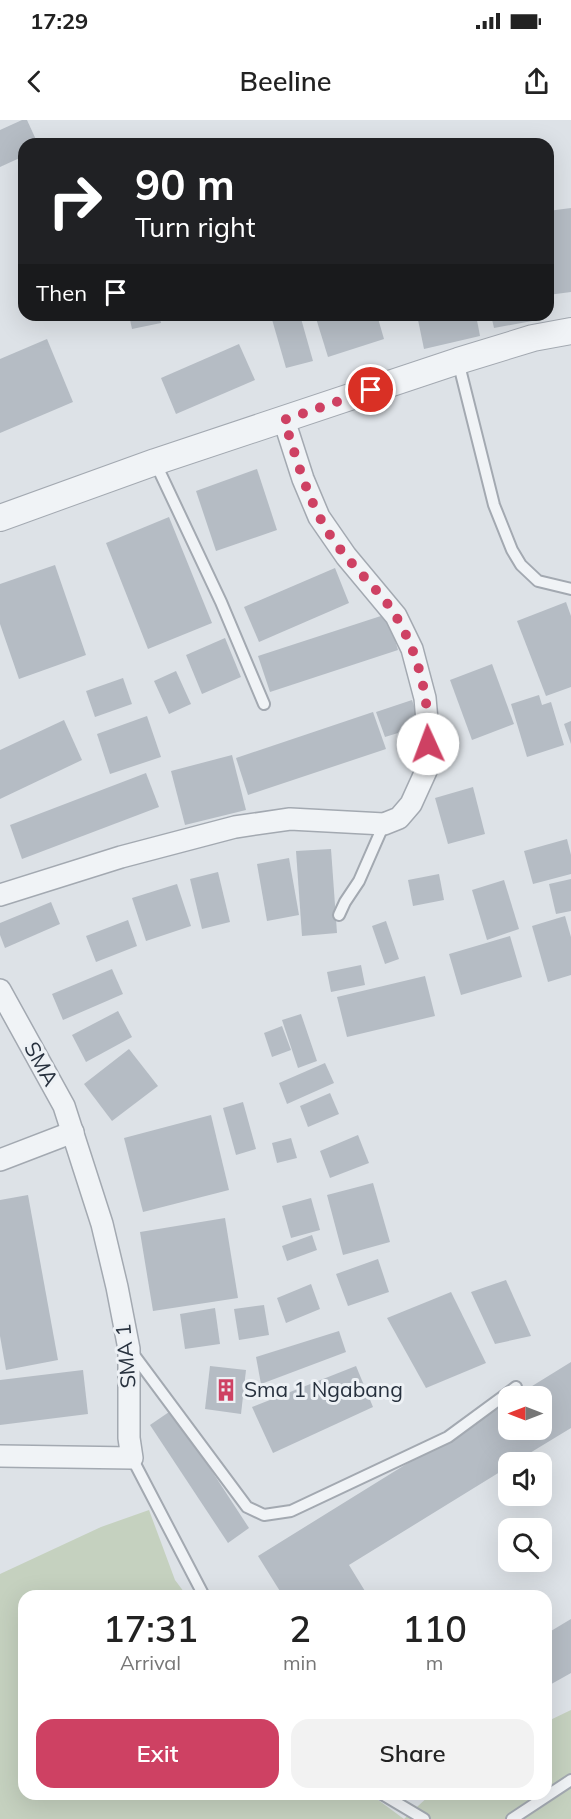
<!DOCTYPE html>
<style>
body{margin:0;font-family:Mulish,sans-serif;background:#f2f2f2;color:#222;height:100vh;display:flex;flex-direction:column;font-size:22px;white-space:nowrap}
*{box-sizing:border-box;margin:0}
p{font-size:20px;color:#767676}
.icon{flex:none;width:33px;height:33px;fill:none;stroke:currentColor;stroke-width:2;stroke-linecap:round;stroke-linejoin:round}
.map{position:relative;flex:1;overflow:hidden}
.side{position:absolute;left:18px;top:1470px;width:534px;height:210px;display:flex;flex-direction:column;background:#fff;border-radius:18px;box-shadow:0 6px 24px #0002}
.side>*{flex:none}
.guide{position:absolute;left:18px;top:18px;width:536px;height:183px;border-radius:18px;box-shadow:0 6px 24px #0002;background:#202124;color:#fff;overflow:hidden}
.needle{width:39px;rotate:270deg}
.fabs{position:absolute;left:498px;top:1266px;display:grid;gap:12px}
.fabs a{display:grid;place-items:center;width:54px;height:54px;border-radius:12px;background:#fff;box-shadow:0 6px 24px #0002;font-size:30px}
.pin{position:absolute;display:grid;place-items:center;width:51px;height:51px;color:#fff;margin:-26px;border:3px solid #fff;border-radius:50%;box-shadow:0 2px 6px #0007}
.me{position:absolute;width:66px;margin:-33px;rotate:358deg;stroke-linejoin:round;filter:drop-shadow(0 0 4px #0008)}
.turn{display:flex;align-items:center;gap:21px;height:126px;padding:0 18px;font-size:27px}
.turn .icon{width:78px;height:78px;stroke-width:2.5}
.turn b{display:block;font-size:42px;line-height:51px}
.then{display:flex;align-items:center;height:57px;padding:0 18px;background:#0003;gap:12px;font-size:22px}
.eta{display:flex;justify-content:space-evenly;align-items:center;height:102px;text-align:center}
.eta b{font-size:36px;font-weight:600;line-height:42px}
.button{display:flex;gap:12px;margin-top:auto;padding:12px 18px}
.button a{flex:1;height:69px;border-radius:18px;background:#ce4163;color:#fff;font-size:24px;font-weight:600;line-height:69px;text-align:center}
.button a+a{background:#f2f2f2;color:#222}
.status{display:flex;justify-content:space-between;align-items:center;height:42px;padding:0 30px;background:#fff;direction:ltr}
.status svg{height:16px;fill:currentColor}
header{display:flex;justify-content:space-between;align-items:center;height:78px;padding:0 18px;background:#fff;font-size:27px;font-weight:600}
.map>svg:first-child{display:block}
</style>
<div class="status"><b>17:29</b><svg viewBox="0 0 49 12"><path d="M0 12V9h3v3zM5 12V6h3v6zM10 12V3h3v9zM15 12V0h3v12zM26 1h20v11H26zM47 4h2v5h-2z"/></svg></div>
<header><svg class="icon" aria-label="back" viewBox="0 0 24 24"><path d="M15 5l-7 7 7 7"/></svg>Beeline<svg class="icon" aria-label="share" viewBox="0 0 24 24"><path d="M12 15V3M7 8l5-5 5 5M5 13v7h14v-7"/></svg></header>
<div class="map">
<svg width="571" height="1699" viewBox="0 0 571 1699">
<rect width="100%" height="100%" fill="#dde2e7"/>
<polygon fill="#c5d1bf" points="149,1390 175,1460 187,1476 24,1476 24,1674 370,1674 404,1699 431,1674 546,1674 546,1602 571,1590 571,1699 0,1699 0,1454 101,1407"/>
<g fill="#b5bcc4">
<polygon points="22,0 27,0 38,24 24,24 24,36 0,47 0,10"/>
<polygon points="571,88 571,172 548,175 548,91"/>
<polygon points="129,195 159,195 161,203 132,209"/>
<polygon points="274,195 300,195 313,241 286,248 271,196"/>
<polygon points="315,195 377,195 384,219 328,237"/>
<polygon points="417,195 476,195 480,216 424,229"/>
<polygon points="491,195 542,195 543,199 494,208"/>
<polygon points="47,219 73,282 0,313 0,239"/>
<polygon points="239,224 255,260 176,294 161,258"/>
<polygon points="257,349 277,410 216,431 196,371"/>
<polygon points="169,397 212,503 148,529 106,423"/>
<polygon points="55,445 86,535 19,559 0,504 0,464"/>
<polygon points="335,448 349,483 259,522 244,487"/>
<polygon points="566,482 571,496 571,567 546,576 517,501"/>
<polygon points="387,494 398,530 270,572 258,536"/>
<polygon points="225,518 241,557 202,574 186,535"/>
<polygon points="492,544 514,604 472,620 450,560"/>
<polygon points="176,551 191,584 169,594 154,561"/>
<polygon points="123,558 132,584 95,597 86,571"/>
<polygon points="539,575 542,585 551,582 564,625 527,637 511,584"/>
<polygon points="412,580 420,605 417,606 420,614 400,620 398,613 385,617 376,592"/>
<polygon points="373,592 386,629 248,675 236,638"/>
<polygon points="147,596 161,637 110,654 97,614"/>
<polygon points="64,600 82,640 0,679 0,630"/>
<polygon points="571,601 571,624 564,604"/>
<polygon points="232,635 246,690 185,705 171,651"/>
<polygon points="146,653 159,687 22,739 10,705"/>
<polygon points="473,667 485,714 448,724 435,678"/>
<polygon points="567,719 571,735 571,754 533,764 524,731"/>
<polygon points="331,729 337,813 302,816 296,731"/>
<polygon points="289,738 299,795 267,801 257,744"/>
<polygon points="218,752 230,802 202,809 190,759"/>
<polygon points="439,754 444,780 413,786 408,760"/>
<polygon points="571,759 571,791 556,794 549,764"/>
<polygon points="504,760 519,809 487,820 472,770"/>
<polygon points="177,764 191,806 146,821 132,778"/>
<polygon points="51,782 60,804 5,828 0,815 0,803"/>
<polygon points="565,796 571,817 571,855 548,862 532,806"/>
<polygon points="128,800 137,826 96,842 86,816"/>
<polygon points="386,801 399,839 385,844 372,806"/>
<polygon points="510,816 522,857 461,875 449,834"/>
<polygon points="361,845 365,865 331,872 327,852"/>
<polygon points="112,849 123,874 63,900 52,874"/>
<polygon points="425,856 435,896 347,917 337,877"/>
<polygon points="118,891 132,917 86,942 72,915"/>
<polygon points="301,894 317,941 298,948 282,900"/>
<polygon points="282,906 291,930 272,937 264,913"/>
<polygon points="129,929 158,966 112,1001 84,964"/>
<polygon points="325,943 334,963 287,984 279,963"/>
<polygon points="330,973 339,994 308,1007 300,986"/>
<polygon points="243,982 256,1029 236,1035 223,988"/>
<polygon points="211,995 229,1070 143,1092 124,1018"/>
<polygon points="358,1015 369,1043 330,1058 320,1031"/>
<polygon points="291,1018 297,1038 277,1043 272,1023"/>
<polygon points="373,1063 390,1122 343,1135 327,1075"/>
<polygon points="28,1075 58,1240 6,1250 0,1216 0,1080"/>
<polygon points="311,1078 320,1110 291,1118 282,1086"/>
<polygon points="225,1098 238,1178 153,1191 140,1112"/>
<polygon points="312,1115 317,1130 287,1141 282,1126"/>
<polygon points="378,1139 389,1172 348,1186 336,1154"/>
<polygon points="506,1160 531,1216 495,1224 471,1172"/>
<polygon points="311,1164 320,1189 286,1203 277,1178"/>
<polygon points="451,1172 486,1243 426,1268 387,1198"/>
<polygon points="264,1185 269,1215 239,1220 234,1189"/>
<polygon points="215,1188 220,1224 185,1229 180,1194"/>
<polygon points="339,1211 346,1232 261,1264 256,1237"/>
<polygon points="571,1242 571,1308 515,1342 508,1342 508,1347 349,1445 368,1476 283,1476 258,1436 508,1281 508,1310 542,1310 542,1276 516,1276"/>
<polygon points="210,1246 246,1250 241,1294 205,1289"/>
<polygon points="356,1246 373,1287 273,1333 252,1287"/>
<polygon points="83,1250 88,1294 0,1305 0,1260"/>
<polygon points="172,1290 249,1408 228,1423 150,1305"/>
<polygon points="571,1499 571,1553 546,1567 546,1514"/>
</g>
<g fill="none" stroke-linecap="round" stroke-linejoin="round">
<g stroke="#a3a9b1" stroke-width="14">
<g id="service">
<polyline points="458,241 494,385 512,430 521,445 538,461 571,469"/>
<polyline points="155,342 221,482 264,584"/>
<polyline points="339,795 345,782 359,761 384,704"/>
<polyline points="131,1231 247,1387 264,1395 291,1391 448,1317 516,1267"/>
<polyline points="132,1338 204,1476"/>
<polyline points="382,1674 424,1699"/>
<polyline points="512,1699 571,1660"/>
</g>
</g>
<g stroke="#a3a9b1" stroke-width="24">
<g id="minor">
<polyline points="0,775 121,737 235,707 290,699 384,704 399,698 411,684 426,651 428,612 425,578 412,529 396,496 346,436 319,397 303,359 284,300"/>
<polyline points="0,870 64,986 102,1104 117,1167 129,1229 129,1318 132,1338 0,1336"/>
<polyline points="0,1040 73,1012"/>
</g>
</g>
<g stroke="#a3a9b1" stroke-width="28">
<polyline id="tertiary" points="0,398 155,342 458,241 533,218 571,211"/>
</g>
<use href="#service" stroke="#f0f3f6" stroke-width="10"/>
<use href="#minor" stroke="#f0f3f6" stroke-width="21"/>
<use href="#tertiary" stroke="#f0f3f6" stroke-width="26"/>
</g>
<g fill="none" stroke-linecap="round" stroke-linejoin="round">
<path stroke="#ce4163" stroke-width="10" stroke-dasharray="0 18" d="M371 270 284 300C297 339 307 380 330 415 345 438 365 457 383 478 415 518 430 573 428 624"/>
</g>
<defs>
<g id="building-bare" transform="scale(1.8)"><path d="M-4-6H4V6H1V3H-1V6H-4ZM-2.5-4.3h1.7v1.8h-1.7ZM.8-4.3h1.7v1.8H.8ZM-2.5-1h1.7V.8h-1.7ZM.8-1h1.7V.8H.8Z" fill="#ce4163" stroke="#edf1f5" stroke-width="2.5" paint-order="stroke"/></g>
</defs>
<g fill-rule="evenodd">
<use href="#building-bare" x="226" y="1270"/>
</g>
<g text-anchor="middle" stroke-width="6" stroke-linejoin="round" paint-order="stroke">
<g font-size="21" fill="#27313e" stroke="#edf1f5">
<text transform="translate(41 944) rotate(61)" y="7">SMA</text>
<text transform="translate(126 1236) rotate(-95)" y="7">SMA 1</text>
</g>
<g font-size="21" fill="#27313e" stroke="#edf1f5" text-anchor="start">
<text x="244" y="1277">Sma 1 Ngabang</text>
</g>
</g>
</svg>
<div class="fabs">
<a><svg class="needle" viewBox="-14 -14 28 28"><path d="M0-13l5 13h-10z" fill="#e53935"/><path d="M0 13l5-13h-10z" fill="#767676"/></svg></a>
<a><svg class="icon" aria-label="sound" viewBox="0 0 24 24"><path d="M4 9h4l5-4v14l-5-4H4zM17 9q2 3 0 6"/></svg></a>
<a><svg class="icon" aria-label="search" viewBox="0 0 24 24"><circle cx="10" cy="10" r="6"/><path d="M15 15l6 6"/></svg></a>
</div>
<div class="pin" style="left:371px;top:270px;background:#d93025"><svg class="icon" aria-label="arrive" viewBox="0 0 24 24"><path d="M6 21V4h12l-3 4 3 4H6"/></svg></div>
<svg class="me" style="left:428px;top:624px" viewBox="-20 -20 40 40"><circle r="19" fill="#fff"/><path d="M0-13L10 11 0 6-10 11z" fill="#ce4163"/></svg>
<div class="guide">
<div class="turn"><svg class="icon" aria-label="right" viewBox="0 0 24 24"><path d="M7 20v-9h11M14 6l5 5-5 5"/></svg><div><b>90 m</b>Turn right</div></div>
<div class="then">Then<svg class="icon" aria-label="arrive" viewBox="0 0 24 24"><path d="M6 21V4h12l-3 4 3 4H6"/></svg></div>
</div>
<section class="side">
<div class="eta">
<div><b>17:31</b><p>Arrival</p></div>
<div><b>2</b><p>min</p></div>
<div><b>110</b><p>m</p></div>
</div>
<div class="button"><a>Exit</a><a>Share</a></div>
</section>
</div>
